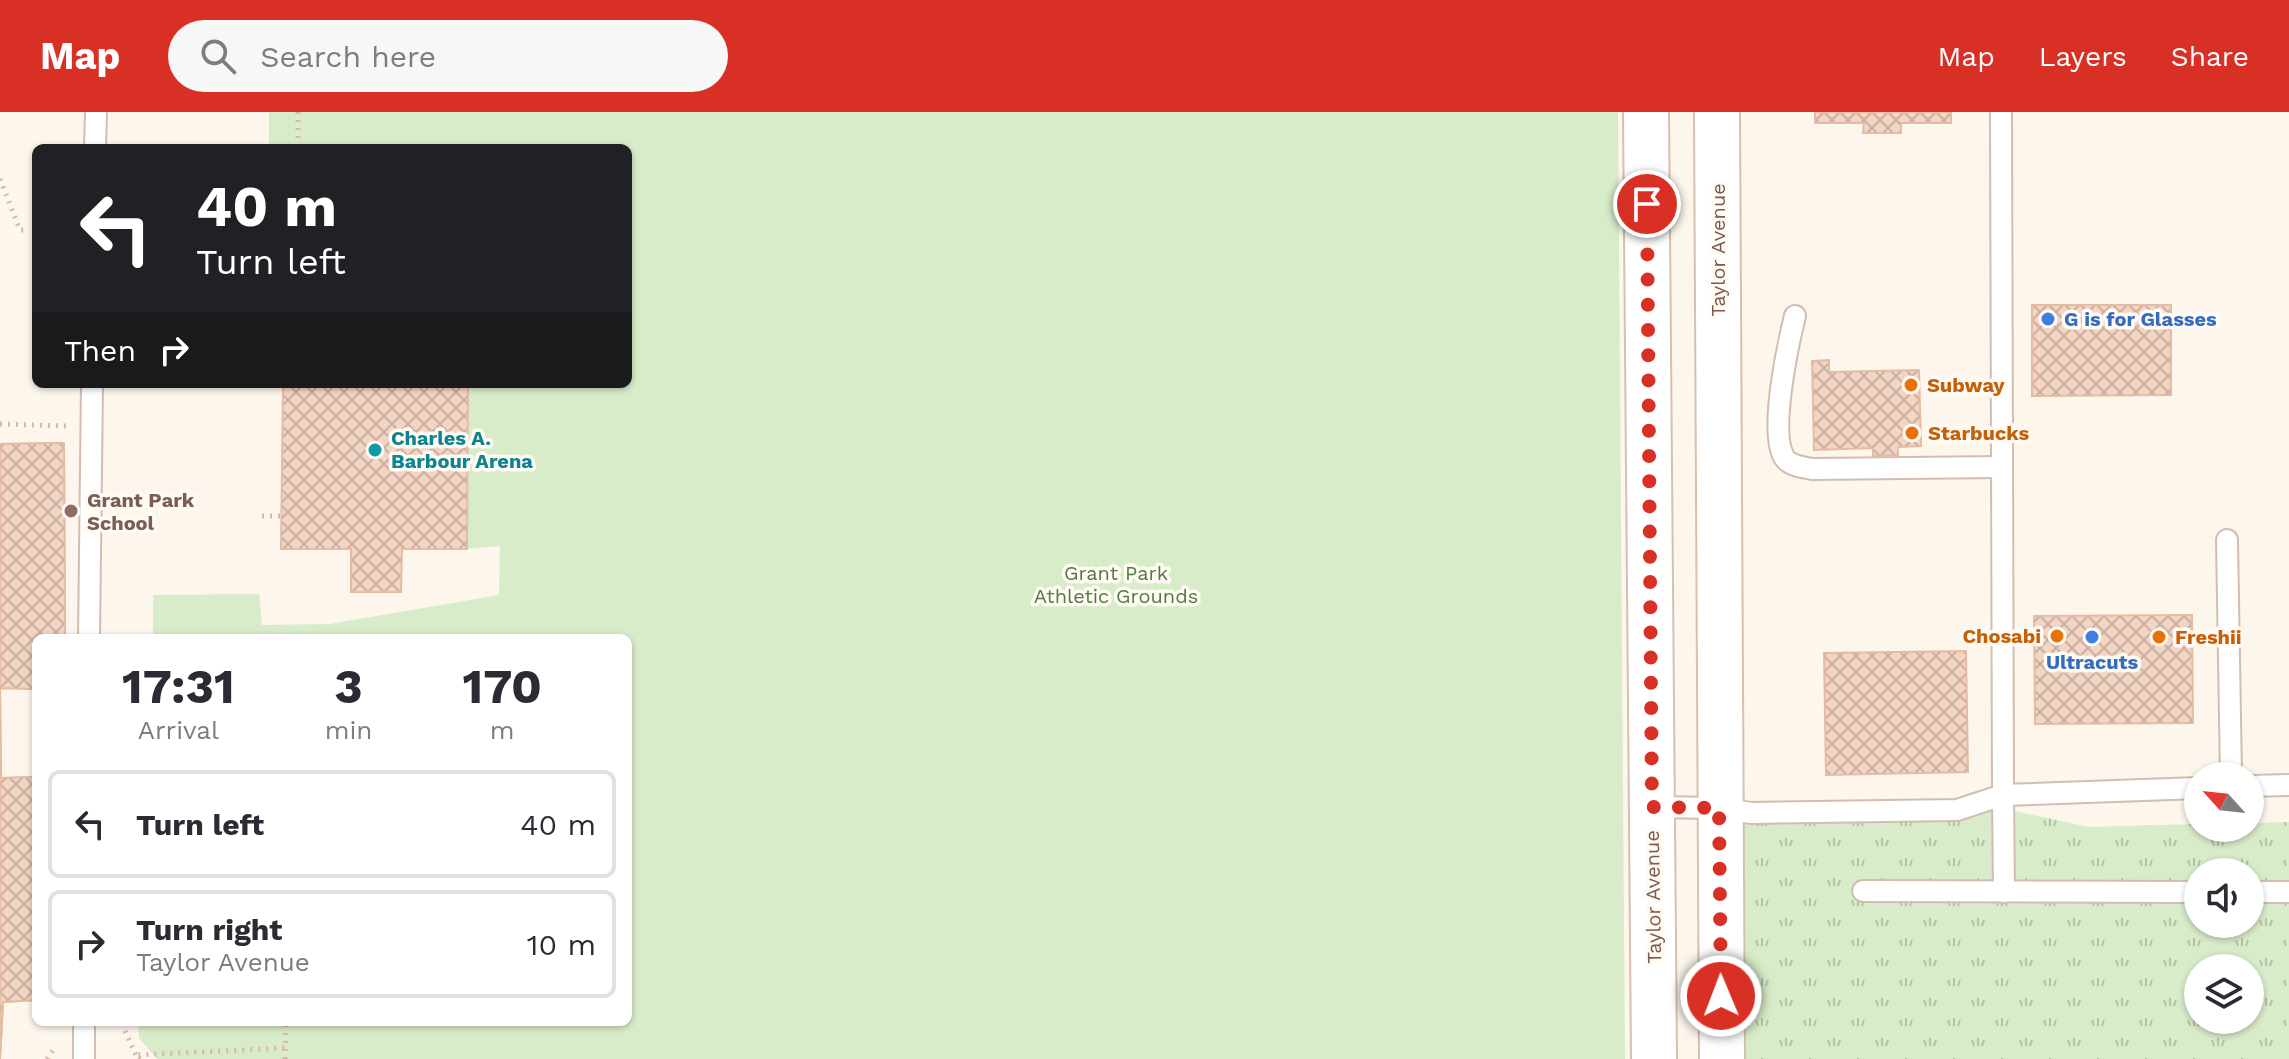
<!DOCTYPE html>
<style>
body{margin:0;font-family:"Work Sans",sans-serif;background:#f7f7f7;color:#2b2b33;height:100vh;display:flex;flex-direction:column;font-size:30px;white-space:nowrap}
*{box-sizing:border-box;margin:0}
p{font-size:26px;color:#7c7c81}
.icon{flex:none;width:44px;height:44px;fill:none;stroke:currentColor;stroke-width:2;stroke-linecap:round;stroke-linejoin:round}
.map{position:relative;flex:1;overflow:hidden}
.sheet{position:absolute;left:32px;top:522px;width:600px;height:392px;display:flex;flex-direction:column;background:#fff;border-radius:12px;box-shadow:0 2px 6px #0004}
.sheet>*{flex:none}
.top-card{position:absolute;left:32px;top:32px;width:600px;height:244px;border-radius:12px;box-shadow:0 2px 6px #0004;background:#202124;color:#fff;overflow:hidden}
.needle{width:52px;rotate:297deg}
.buttons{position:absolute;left:2184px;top:650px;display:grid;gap:16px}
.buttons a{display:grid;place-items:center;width:80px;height:80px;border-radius:50%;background:#fff;box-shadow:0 2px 6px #0004;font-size:40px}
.pin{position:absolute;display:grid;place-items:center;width:68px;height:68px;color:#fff;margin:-34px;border:4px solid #fff;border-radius:50%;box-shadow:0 2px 8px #0007}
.me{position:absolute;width:88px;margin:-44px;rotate:359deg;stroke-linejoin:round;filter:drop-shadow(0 0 6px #0008)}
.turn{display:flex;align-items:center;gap:28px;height:168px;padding:0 32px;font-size:36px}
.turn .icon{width:104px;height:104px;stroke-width:2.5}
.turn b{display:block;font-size:56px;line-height:68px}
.then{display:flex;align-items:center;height:76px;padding:0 32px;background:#0003;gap:16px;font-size:30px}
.eta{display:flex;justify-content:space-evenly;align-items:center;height:136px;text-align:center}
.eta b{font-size:48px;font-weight:700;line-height:56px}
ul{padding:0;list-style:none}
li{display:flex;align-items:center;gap:24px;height:108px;margin:0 16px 12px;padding:0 16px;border:4px solid #e1e1e2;border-radius:12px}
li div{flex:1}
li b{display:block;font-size:30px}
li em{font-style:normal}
header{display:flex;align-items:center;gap:48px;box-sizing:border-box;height:112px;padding:0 40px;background:#d93025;color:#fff}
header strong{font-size:38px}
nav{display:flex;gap:44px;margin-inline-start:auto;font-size:28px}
.search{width:560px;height:72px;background:#f7f7f7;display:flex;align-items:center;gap:20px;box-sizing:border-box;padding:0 28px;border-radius:44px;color:#7c7c81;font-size:30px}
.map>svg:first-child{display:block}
</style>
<header>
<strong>Map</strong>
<div class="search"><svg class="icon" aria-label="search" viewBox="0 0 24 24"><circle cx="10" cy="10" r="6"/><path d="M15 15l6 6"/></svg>Search here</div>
<nav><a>Map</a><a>Layers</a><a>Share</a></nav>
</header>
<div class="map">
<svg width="2289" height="947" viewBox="0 0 2289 947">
<defs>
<pattern id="grass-tufts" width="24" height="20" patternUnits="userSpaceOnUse" patternTransform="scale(2)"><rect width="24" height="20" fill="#d8ecc9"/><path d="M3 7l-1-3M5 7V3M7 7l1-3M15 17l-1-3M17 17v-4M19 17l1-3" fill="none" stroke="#b4c2a5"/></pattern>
<pattern id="building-cross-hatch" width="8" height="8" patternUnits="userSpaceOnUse" patternTransform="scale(2)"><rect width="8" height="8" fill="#f3d5c3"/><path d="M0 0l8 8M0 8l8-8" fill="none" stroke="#cab0a1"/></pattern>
</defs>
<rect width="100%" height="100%" fill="#fdf6ec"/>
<path fill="url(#grass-tufts)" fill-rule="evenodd" d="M1719 696 2005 697 2089 715 2198 712V716H2250V711L2289 710V947H1722ZM2198 760H2250V812H2198ZM2198 856H2250V908H2198Z"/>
<polygon fill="#d8ecc9" points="269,0 1618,0 1625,947 157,947 139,926 138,910 628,910 628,526 153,526 153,483 259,482 262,513 330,512 499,483 500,434 467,437 468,272 628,272 628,36 269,36"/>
<g fill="url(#building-cross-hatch)" stroke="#e6bba3" stroke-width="2">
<polygon points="1815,0 1951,0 1951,11 1901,11 1901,21 1863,21 1864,11 1815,11"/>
<polygon points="2032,193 2171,193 2171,283 2032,284"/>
<polygon points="1829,248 1829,260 1919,258 1921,334 1898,335 1898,343 1873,344 1873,336 1814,338 1812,249"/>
<polygon points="283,272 468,272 467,437 402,437 401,480 351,480 351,437 281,437"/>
<polygon points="64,331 65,526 36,526 36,577 0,576 1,666 36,665 36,888 3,890 0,947 0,332"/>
<polygon points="64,331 65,526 36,526 36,577 0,576 1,666 36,665 36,888 3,890 0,947 0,332"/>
<polygon points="2192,503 2193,611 2035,612 2034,504"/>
<polygon points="1966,539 1968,660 1826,663 1824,541"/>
</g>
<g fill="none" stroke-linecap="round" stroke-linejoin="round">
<g stroke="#d1beb0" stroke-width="24">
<g id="service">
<polyline points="95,36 96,0"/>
<path d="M1795 204C1788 232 1769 320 1784 345 1789 354 1803 355 1812 357L2001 355"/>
<polyline points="2227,428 2231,664"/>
<polyline points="89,526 92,272"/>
<polyline points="2250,674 2289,673"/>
<polyline points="1652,695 1719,696 1751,701 1957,698 2003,683 2001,0"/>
<polyline points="1863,779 2198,780"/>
<polyline points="2004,780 2003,683 2198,676"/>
<polyline points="2250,780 2289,780"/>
<polyline points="84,910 84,947"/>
</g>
</g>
<g stroke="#d6c0b0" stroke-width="48">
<g id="secondary">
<polyline points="1646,0 1654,947"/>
<polyline points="1717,0 1722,947"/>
</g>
</g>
<g stroke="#d9b8a5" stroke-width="5" stroke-dasharray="2 6" stroke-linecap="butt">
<polyline points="298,0 298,36"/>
<polyline points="0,67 20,118 26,118"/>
<polyline points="0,312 67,314"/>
<polyline points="262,404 282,404"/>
<polyline points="125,919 136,943"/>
<polyline points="47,947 56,934"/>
<polyline points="140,947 136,943 285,936"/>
<polyline points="285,947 286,914"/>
</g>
<use href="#service" stroke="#fff" stroke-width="20"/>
<use href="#secondary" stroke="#fff" stroke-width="44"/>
</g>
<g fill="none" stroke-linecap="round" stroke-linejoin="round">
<polyline stroke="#d93025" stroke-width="14" stroke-dasharray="0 25.2" points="1647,92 1652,695 1719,696 1721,884"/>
</g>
<g fill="#3f7fe0" stroke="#fffaf3" stroke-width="3">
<circle cx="2048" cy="207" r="8"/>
<circle cx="2092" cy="525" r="8"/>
</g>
<g fill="#e8710a" stroke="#fffaf3" stroke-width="3">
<circle cx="1911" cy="273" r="8"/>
<circle cx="1912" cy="321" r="8"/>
<circle cx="2057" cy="524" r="8"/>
<circle cx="2159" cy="525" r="8"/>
</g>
<circle fill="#0f9aa8" stroke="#fffaf3" stroke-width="3" cx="375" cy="338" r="8"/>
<circle fill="#8d6e63" stroke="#fffaf3" stroke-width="3" cx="71" cy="399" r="8"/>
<g text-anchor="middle" stroke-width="7" stroke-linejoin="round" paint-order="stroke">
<g font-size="20" fill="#7a5c4d" stroke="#fffaf3">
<text transform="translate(1718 138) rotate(-90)" y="7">Taylor Avenue</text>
<text transform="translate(1653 785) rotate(-91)" y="7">Taylor Avenue</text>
</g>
<g font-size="20" font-weight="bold" fill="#366cbe" stroke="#fffaf3" text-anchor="start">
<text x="2064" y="214">G is for Glasses</text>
<text x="2092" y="557" text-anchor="middle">Ultracuts</text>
</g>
<g font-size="20" font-weight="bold" fill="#c56008" stroke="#fffaf3" text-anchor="start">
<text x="1927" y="280">Subway</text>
<text x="1928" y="328">Starbucks</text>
<text x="2041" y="531" text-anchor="end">Chosabi</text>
<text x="2175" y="532">Freshii</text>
</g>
<g font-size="20" font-weight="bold" fill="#0d838f" stroke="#fffaf3" text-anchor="start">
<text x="391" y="333">Charles A.<tspan x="391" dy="23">Barbour Arena</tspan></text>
</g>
<g font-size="20" font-weight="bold" fill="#785e54" stroke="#fffaf3" text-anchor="start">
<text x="87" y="395">Grant Park<tspan x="87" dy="23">School</tspan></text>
</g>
<g font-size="20" fill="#537a41" stroke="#fffaf3">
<text x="1116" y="468">Grant Park<tspan x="1116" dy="23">Athletic Grounds</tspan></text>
</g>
</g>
</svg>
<div class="buttons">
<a><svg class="needle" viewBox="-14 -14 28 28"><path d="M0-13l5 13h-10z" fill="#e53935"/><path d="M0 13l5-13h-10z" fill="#7c7c81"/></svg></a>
<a><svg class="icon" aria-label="sound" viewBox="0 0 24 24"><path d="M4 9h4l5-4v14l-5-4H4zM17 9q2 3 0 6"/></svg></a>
<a><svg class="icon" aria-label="layers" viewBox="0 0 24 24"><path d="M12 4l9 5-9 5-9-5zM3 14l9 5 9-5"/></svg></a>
</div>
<div class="pin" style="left:1647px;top:92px;background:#d93025"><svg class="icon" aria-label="arrive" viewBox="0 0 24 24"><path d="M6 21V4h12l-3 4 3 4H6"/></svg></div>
<svg class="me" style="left:1721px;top:884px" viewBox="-20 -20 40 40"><circle r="17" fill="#d93025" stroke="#fff" stroke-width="3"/><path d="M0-11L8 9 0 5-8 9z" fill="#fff"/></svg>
<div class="top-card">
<div class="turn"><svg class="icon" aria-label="left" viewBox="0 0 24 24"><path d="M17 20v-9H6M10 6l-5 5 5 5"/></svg><div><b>40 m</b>Turn left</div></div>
<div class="then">Then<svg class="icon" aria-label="right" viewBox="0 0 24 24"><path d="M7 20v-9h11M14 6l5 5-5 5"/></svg></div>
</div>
<section class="sheet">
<div class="eta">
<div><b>17:31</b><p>Arrival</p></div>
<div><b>3</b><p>min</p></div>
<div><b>170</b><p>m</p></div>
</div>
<ul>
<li><svg class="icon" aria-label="left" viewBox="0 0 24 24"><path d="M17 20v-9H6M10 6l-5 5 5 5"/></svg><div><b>Turn left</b></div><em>40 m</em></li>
<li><svg class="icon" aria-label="right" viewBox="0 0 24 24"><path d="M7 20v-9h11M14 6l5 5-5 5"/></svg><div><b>Turn right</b><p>Taylor Avenue</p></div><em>10 m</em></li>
</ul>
</section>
</div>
